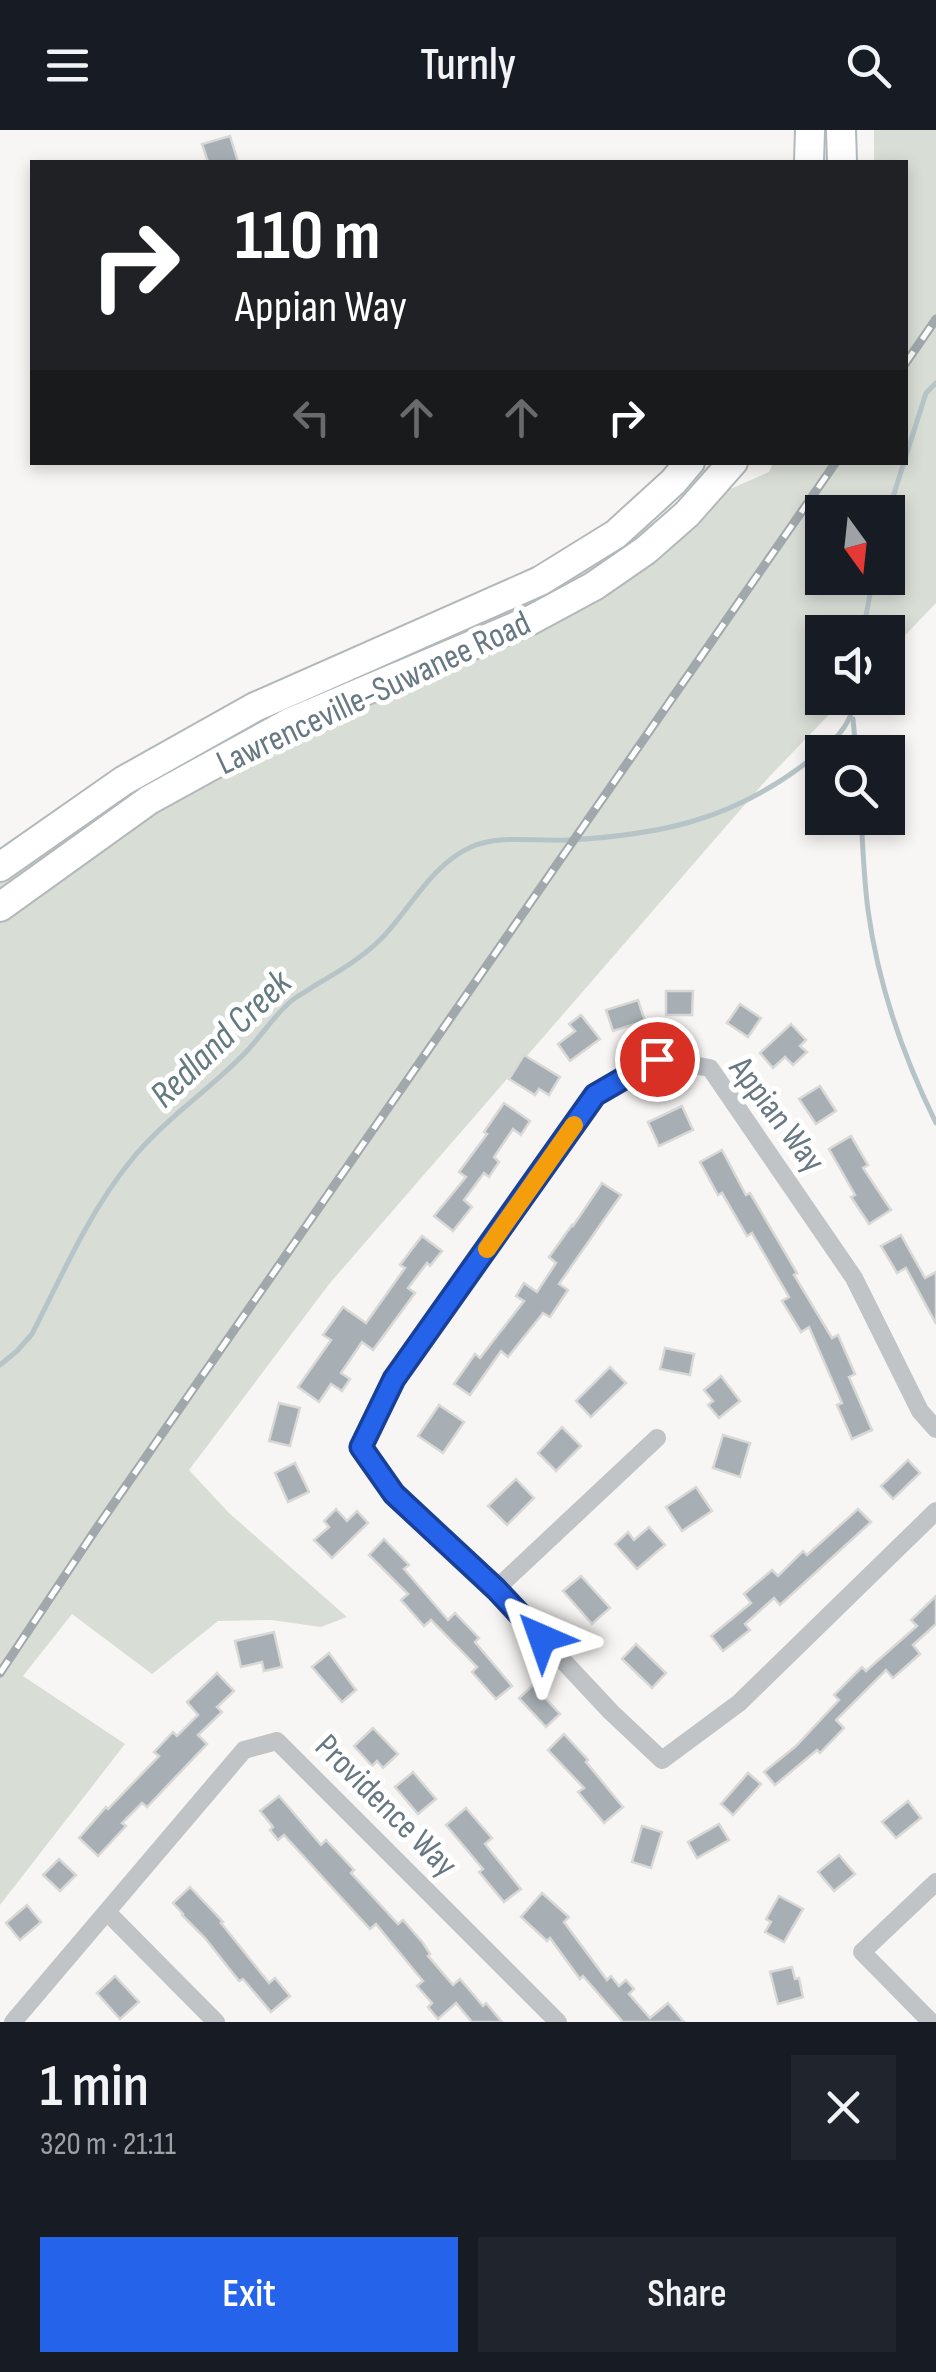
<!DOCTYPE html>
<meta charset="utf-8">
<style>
body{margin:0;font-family:"Sofia Sans Condensed",sans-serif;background:#20242c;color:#f1f3f6;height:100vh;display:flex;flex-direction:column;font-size:38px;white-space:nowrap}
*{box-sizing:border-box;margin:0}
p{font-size:32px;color:#9ea1a6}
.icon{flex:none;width:55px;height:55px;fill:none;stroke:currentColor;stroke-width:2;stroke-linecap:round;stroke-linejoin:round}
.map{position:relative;height:1892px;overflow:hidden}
.drawer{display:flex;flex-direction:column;background:#171b24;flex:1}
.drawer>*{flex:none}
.guide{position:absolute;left:30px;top:30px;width:878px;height:305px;border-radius:0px;box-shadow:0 5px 15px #0003;background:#202124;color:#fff;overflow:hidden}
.needle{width:65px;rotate:165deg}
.tools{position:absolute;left:805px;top:365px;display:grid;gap:20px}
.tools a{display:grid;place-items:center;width:100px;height:100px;border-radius:0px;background:#171b24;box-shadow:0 5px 15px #0003;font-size:50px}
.pin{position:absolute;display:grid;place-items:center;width:85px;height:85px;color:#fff;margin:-42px;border:5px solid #fff;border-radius:50%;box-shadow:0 2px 10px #0007}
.me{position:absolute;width:110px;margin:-55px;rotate:317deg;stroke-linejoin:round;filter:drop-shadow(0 0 8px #0008)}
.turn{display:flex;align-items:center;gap:35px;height:210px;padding:0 40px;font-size:45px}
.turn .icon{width:130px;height:130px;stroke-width:2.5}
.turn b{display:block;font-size:70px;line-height:85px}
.lanes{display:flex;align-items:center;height:95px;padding:0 40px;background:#0003;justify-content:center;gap:50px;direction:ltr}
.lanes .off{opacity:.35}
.round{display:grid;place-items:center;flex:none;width:105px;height:105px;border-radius:0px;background:#20242c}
.overview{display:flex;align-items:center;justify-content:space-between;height:170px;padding:0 40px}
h1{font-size:60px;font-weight:600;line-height:75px}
.primary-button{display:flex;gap:20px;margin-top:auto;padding:20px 40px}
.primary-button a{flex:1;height:115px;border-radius:0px;background:#2563eb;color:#fff;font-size:40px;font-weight:600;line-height:115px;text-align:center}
.primary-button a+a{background:#20242c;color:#f1f3f6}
header{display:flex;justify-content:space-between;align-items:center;height:130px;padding:0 40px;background:#171b24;font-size:45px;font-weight:600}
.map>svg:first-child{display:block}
</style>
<header><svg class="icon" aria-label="menu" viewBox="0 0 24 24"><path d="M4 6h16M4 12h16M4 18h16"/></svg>Turnly<svg class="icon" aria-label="search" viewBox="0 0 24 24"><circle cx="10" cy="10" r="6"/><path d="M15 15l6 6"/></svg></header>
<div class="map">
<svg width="936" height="1892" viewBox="0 0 936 1892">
<rect width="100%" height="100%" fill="#f7f6f4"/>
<path fill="#d8ddd5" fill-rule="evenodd" d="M874 0H936V473L888 523V502H822V568H845L768 648 330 1153 189 1340 229 1383 347 1487 321 1497 271 1490 218 1491 152 1544 72 1484 23 1546 125 1614 0 1775V731L447 483 769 342 773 333 905 332V32H874ZM822 382H888V448H822Z"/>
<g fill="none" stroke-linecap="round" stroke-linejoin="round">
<g stroke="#b7c4c7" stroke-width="5">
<polyline points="905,329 926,263 936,253"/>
<polyline points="888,383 904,332"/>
<polyline points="863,502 873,448"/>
<polyline points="853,589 856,622"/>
<path d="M861 688C863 718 864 750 868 780 878 854 903 926 936 993"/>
<path d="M0 1235 17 1221 32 1204C62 1146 88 1084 129 1033 162 991 207 962 244 924 260 908 272 888 289 873 296 866 306 862 314 856 338 842 362 828 382 808 411 778 431 735 471 717 501 704 536 712 568 710 658 705 728 691 802 636 827 617 851 601 855 568"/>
</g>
</g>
<g fill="#a7afb4" stroke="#d8d8d6" stroke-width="2.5">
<polygon points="230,6 238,32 208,32 202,14"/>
<polygon points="666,861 693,861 692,885 666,885"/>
<polygon points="638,870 645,891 613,901 606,880"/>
<polygon points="740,874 761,888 748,907 727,893"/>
<polygon points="581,885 600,909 570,931 558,914 575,901 569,894"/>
<polygon points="791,894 806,910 800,916 807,922 793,935 785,927 773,938 760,923"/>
<polygon points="524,925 560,947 549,965 539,959 535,965 509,949"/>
<polygon points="820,956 836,981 816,994 799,969"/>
<polygon points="504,973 530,991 521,1005 513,999 494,1027 499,1032 489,1047 484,1043 464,1070 472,1077 453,1101 434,1086 466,1047 459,1042 487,1004 484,1002"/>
<polygon points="682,976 693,1000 659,1016 648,992"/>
<polygon points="851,1006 868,1035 863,1038 891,1080 869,1094 851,1067 855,1065 829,1019"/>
<polygon points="722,1020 746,1065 750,1063 797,1143 794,1145 832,1208 838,1205 855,1244 849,1247 872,1300 852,1309 837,1275 842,1273 809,1197 801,1202 782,1171 789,1167 752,1103 747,1106 722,1063 718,1065 700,1032"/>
<polygon points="602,1053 621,1065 559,1154 568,1160 550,1187 543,1183 508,1227 501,1221 470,1265 454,1254 475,1224 480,1228 524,1171 516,1166 524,1153 537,1162 556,1133 549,1127 572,1095 573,1096"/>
<polygon points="901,1105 925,1148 936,1142 936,1194 906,1138 897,1143 881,1116"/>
<polygon points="422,1106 442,1121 430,1136 427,1133 408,1158 415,1163 373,1220 362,1212 341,1243 350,1249 342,1261 331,1254 319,1272 298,1257 331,1210 323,1205 343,1177 366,1193 405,1138 400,1135"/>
<polygon points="665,1218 694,1224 690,1245 660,1239"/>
<polygon points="610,1237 626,1253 591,1287 576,1271"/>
<polygon points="721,1246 740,1271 719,1288 708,1275 713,1271 704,1260"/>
<polygon points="279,1273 300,1278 290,1316 269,1311"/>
<polygon points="439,1275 464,1292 443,1323 418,1306"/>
<polygon points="562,1297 581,1316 556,1341 538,1323"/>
<polygon points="723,1305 750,1313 740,1347 713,1338"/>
<polygon points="908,1330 920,1343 893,1369 881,1356"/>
<polygon points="295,1333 309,1362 288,1372 275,1343"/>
<polygon points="516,1349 534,1368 507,1395 488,1376"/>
<polygon points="696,1357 712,1381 682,1401 666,1377"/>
<polygon points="336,1379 347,1391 357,1381 368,1393 332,1428 314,1410 329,1397 324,1391"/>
<polygon points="858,1379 871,1392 780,1475 774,1468 745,1494 750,1500 723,1521 711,1506 751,1473 744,1464 772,1440 778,1446 803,1421 807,1425"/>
<polygon points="649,1397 665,1415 637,1439 615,1414 628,1402 634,1410"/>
<polygon points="384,1409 409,1435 404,1439 448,1490 455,1483 479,1508 475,1512 512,1556 496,1569 472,1542 477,1537 431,1490 424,1496 401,1470 408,1464 369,1425"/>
<polygon points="581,1446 610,1478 592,1494 563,1461"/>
<polygon points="936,1466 936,1494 913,1515 920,1524 893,1548 886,1540 836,1590 844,1598 820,1623 817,1620 775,1655 764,1642 796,1616 839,1570 834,1565 862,1537 866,1541 917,1496 911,1490"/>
<polygon points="274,1502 282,1537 264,1541 262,1532 241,1537 235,1511"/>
<polygon points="636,1514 666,1543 652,1558 622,1529"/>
<polygon points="329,1523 356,1560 342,1572 312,1537"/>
<polygon points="217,1543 234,1561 217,1577 222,1582 198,1605 207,1614 147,1677 142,1673 122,1693 126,1696 98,1726 79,1708 106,1677 108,1679 159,1626 154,1622 173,1602 177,1606 198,1585 187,1572"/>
<polygon points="533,1555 560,1584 546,1597 519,1568"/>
<polygon points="373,1598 398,1624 383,1638 377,1631 372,1636 354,1616"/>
<polygon points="564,1604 588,1630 586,1632 623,1677 604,1693 578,1662 584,1658 548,1620"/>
<polygon points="413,1642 436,1669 418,1684 395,1657"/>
<polygon points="748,1643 761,1654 733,1685 721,1674"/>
<polygon points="279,1666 321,1715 326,1710 354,1740 351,1743 398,1794 403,1790 423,1813 430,1824 428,1826 453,1855 460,1849 483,1876 486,1873 502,1892 472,1892 456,1873 438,1889 428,1877 432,1873 417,1856 423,1851 376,1794 370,1799 284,1705 278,1710 270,1700 273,1697 260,1681"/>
<polygon points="908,1671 921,1688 896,1708 882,1692"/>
<polygon points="466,1678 492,1708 485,1714 521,1759 504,1772 479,1742 483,1739 446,1695"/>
<polygon points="719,1694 729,1710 697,1728 688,1712"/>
<polygon points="642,1696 662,1702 651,1738 632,1732"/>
<polygon points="839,1725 855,1744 834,1761 818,1742"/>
<polygon points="59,1729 76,1745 60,1761 43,1745"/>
<polygon points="190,1757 223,1792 221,1793 269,1853 275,1848 290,1866 271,1882 243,1849 239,1851 205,1808 182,1785 183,1784 173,1773"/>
<polygon points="542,1763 569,1787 564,1792 607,1850 611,1846 619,1856 626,1850 634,1859 629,1864 650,1888 668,1873 684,1892 623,1892 583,1846 580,1849 550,1808 547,1811 521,1787"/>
<polygon points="779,1766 803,1779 784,1812 765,1802 771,1792 766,1789"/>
<polygon points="27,1775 41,1792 20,1810 6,1793"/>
<polygon points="792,1837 795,1849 799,1848 803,1867 778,1874 770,1842"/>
<polygon points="115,1846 139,1872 120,1889 97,1863"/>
</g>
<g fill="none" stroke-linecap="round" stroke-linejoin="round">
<g stroke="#b3b8bb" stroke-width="32">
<g id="primary">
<polyline points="841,0 842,32"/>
<polyline points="809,32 810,0"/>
<polyline points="0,737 123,651 255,577 540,451 616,404 673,352 690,332"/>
<polyline points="0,777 149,670 289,593 531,490 594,456 646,420 687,384 733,332"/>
</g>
</g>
<g stroke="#c0c4c7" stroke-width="18">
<polyline points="936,1299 920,1281 854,1148 710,938 657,929 595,965 394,1249 361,1317 394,1364 496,1459 611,1582 662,1630 739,1573 936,1381"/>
<polyline points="496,1459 657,1308"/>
<polyline points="108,1783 216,1892"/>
<polyline points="13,1892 244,1620 277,1611 558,1892"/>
<polyline points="931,1892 862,1822 936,1752"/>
</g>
<use href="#primary" stroke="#fff" stroke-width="28"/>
<g stroke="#a1a8ac" stroke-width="9">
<g id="rail">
<polyline points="905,234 936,189"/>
<polyline points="0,1543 96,1399 836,332"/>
</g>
</g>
<use href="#rail" stroke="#fff" stroke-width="5" stroke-dasharray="15" stroke-linecap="butt"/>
</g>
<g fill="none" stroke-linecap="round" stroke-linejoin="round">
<g stroke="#184099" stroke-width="25">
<polyline id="route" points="542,1508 496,1459 394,1364 361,1317 394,1249 595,965 657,929"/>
</g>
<use href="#route" stroke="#2563eb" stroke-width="18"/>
<polyline stroke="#f59e0b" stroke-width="18" points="487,1119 574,995"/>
</g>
<g text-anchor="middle" stroke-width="10" stroke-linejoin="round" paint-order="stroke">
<g font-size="35" fill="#677883" stroke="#fff">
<text transform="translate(373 562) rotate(-25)" y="12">Lawrenceville-Suwanee Road</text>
<text transform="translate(778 984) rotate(53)" y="12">Appian Way</text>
<text transform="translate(387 1675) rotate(45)" y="12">Providence Way</text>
</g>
<g font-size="38" font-style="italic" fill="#637a7f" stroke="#fff">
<text transform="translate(220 908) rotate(-44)" y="13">Redland Creek</text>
</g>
</g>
</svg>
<div class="tools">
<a><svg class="needle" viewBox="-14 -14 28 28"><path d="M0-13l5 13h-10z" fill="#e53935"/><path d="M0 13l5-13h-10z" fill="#9ea1a6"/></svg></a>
<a><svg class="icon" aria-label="sound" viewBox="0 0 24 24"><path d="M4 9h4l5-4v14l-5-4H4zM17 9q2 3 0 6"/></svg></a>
<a><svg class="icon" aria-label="search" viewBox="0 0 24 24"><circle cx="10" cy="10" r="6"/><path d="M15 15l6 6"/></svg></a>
</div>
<div class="pin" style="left:657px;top:929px;background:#d93025"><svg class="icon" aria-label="arrive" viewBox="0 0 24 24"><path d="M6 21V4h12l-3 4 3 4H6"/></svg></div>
<svg class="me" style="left:542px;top:1508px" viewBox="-20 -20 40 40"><path d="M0-17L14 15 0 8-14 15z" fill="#2563eb" stroke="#fff" stroke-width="4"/></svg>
<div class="guide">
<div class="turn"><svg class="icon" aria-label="right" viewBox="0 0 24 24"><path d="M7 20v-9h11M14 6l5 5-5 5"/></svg><div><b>110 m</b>Appian Way</div></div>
<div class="lanes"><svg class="icon off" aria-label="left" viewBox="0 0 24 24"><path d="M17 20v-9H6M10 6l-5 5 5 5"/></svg><svg class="icon off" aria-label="ahead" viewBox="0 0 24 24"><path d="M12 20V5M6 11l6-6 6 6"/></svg><svg class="icon off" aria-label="ahead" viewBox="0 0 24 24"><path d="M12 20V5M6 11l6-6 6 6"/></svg><svg class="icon" aria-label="right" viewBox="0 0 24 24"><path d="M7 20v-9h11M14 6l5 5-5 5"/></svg></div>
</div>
</div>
<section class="drawer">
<div class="overview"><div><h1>1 min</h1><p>320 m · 21:11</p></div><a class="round"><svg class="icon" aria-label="close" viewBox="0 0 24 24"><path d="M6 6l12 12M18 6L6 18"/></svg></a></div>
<div class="primary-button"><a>Exit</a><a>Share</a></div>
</section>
